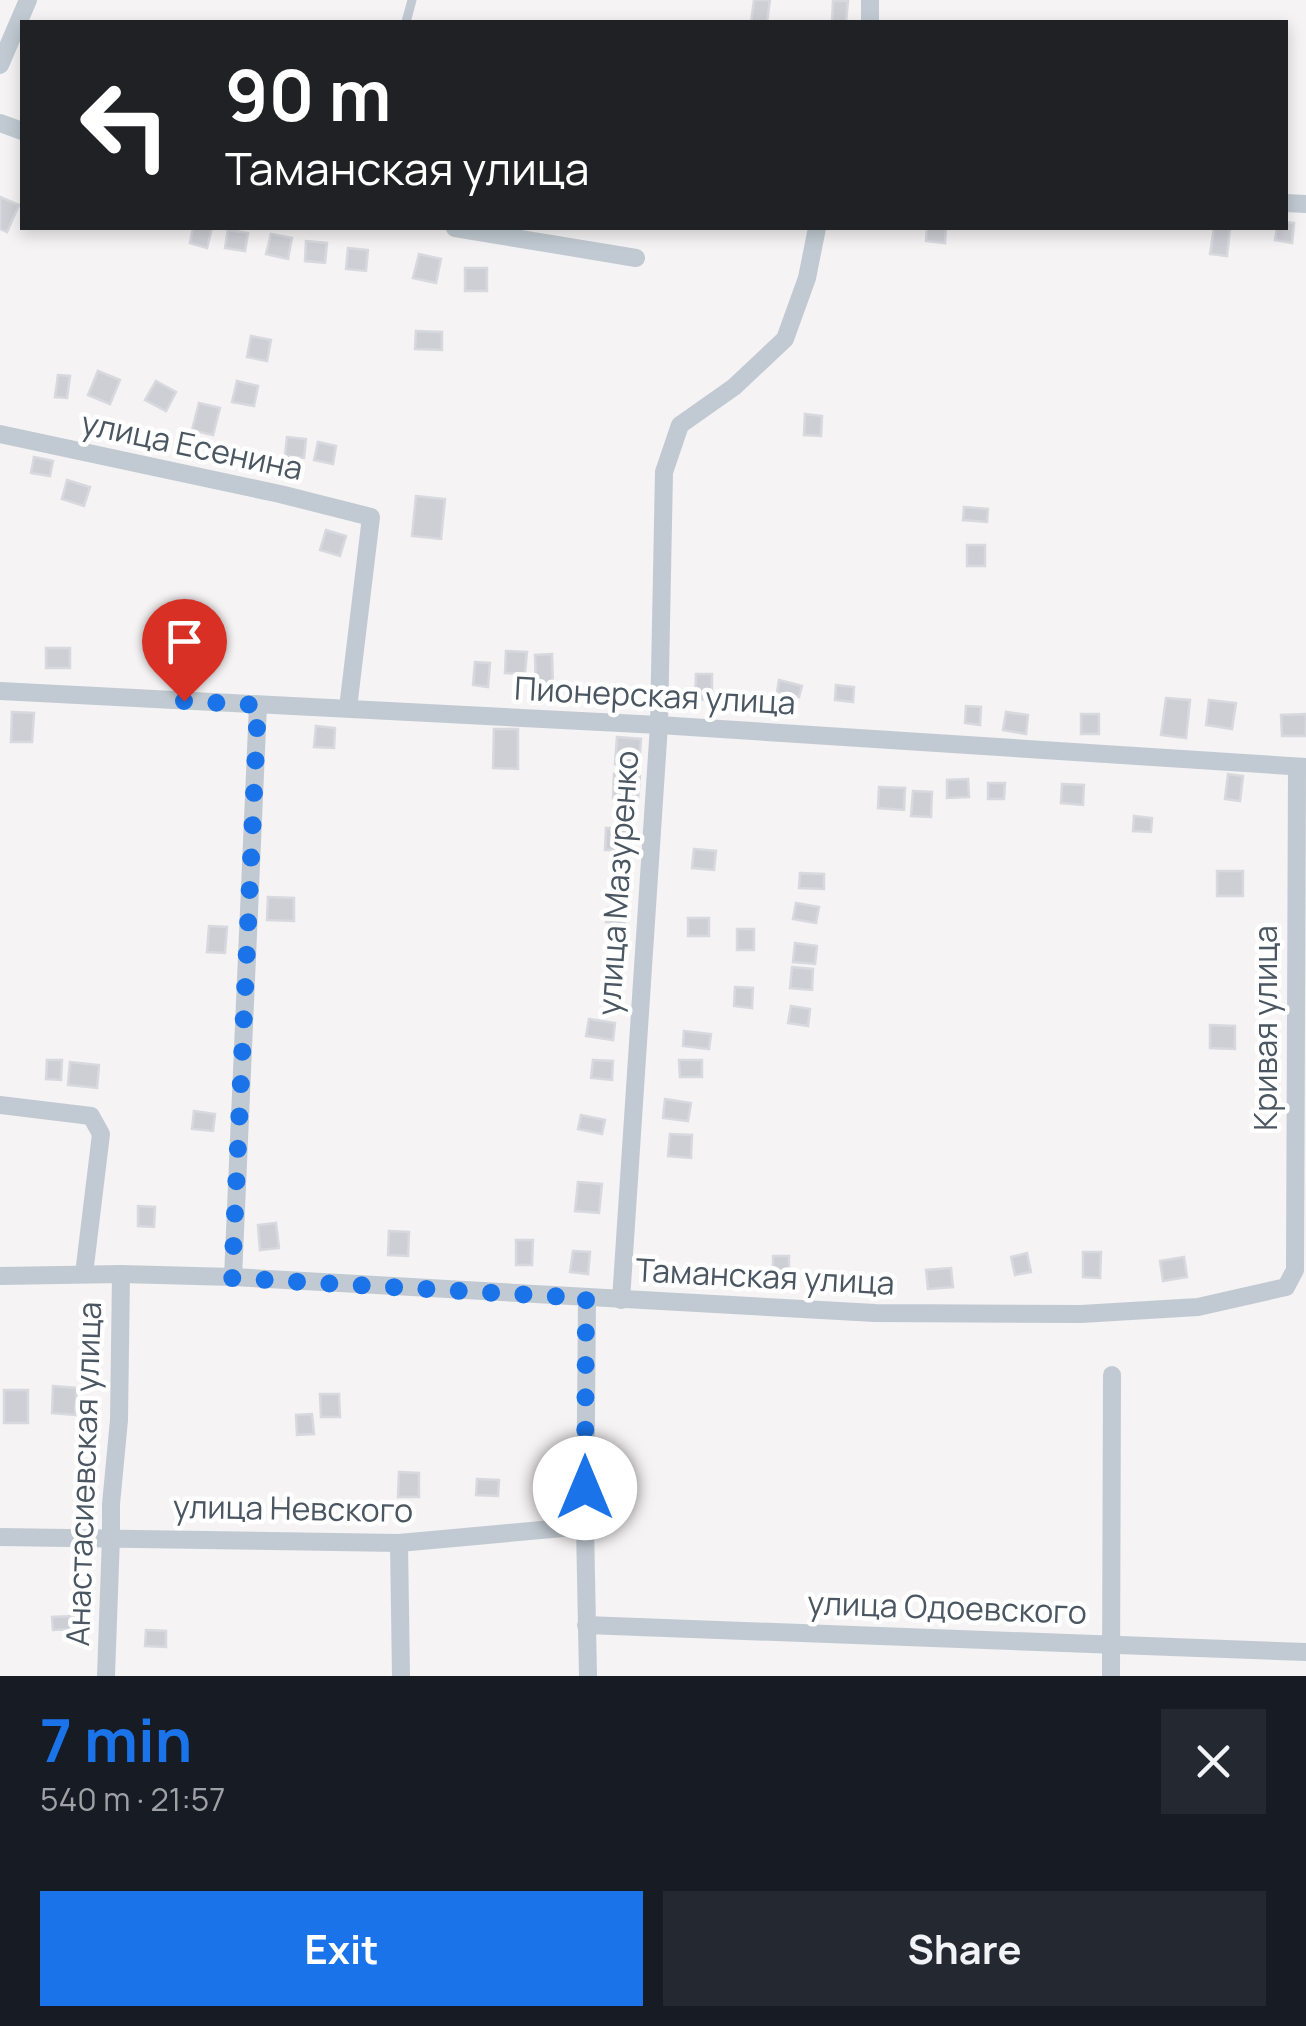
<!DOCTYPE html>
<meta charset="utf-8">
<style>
body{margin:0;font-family:Manrope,sans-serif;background:#242831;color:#f1f3f6;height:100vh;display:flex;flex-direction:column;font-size:38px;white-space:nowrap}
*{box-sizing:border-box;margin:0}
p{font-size:32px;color:#9ea1a6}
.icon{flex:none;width:55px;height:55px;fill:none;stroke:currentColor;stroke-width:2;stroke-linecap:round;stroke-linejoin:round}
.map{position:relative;height:1676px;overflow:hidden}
.side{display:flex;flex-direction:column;background:#171b24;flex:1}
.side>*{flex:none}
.hud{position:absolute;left:20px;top:20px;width:1268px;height:210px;border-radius:0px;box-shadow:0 5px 15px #0003;background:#202124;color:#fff;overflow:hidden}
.pin{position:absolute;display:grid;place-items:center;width:85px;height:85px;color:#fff;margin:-102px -42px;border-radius:50% 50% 50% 0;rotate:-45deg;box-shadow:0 0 10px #0007}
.pin .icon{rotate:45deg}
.me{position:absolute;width:110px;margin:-55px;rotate:0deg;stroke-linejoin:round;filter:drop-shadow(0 0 8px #0008)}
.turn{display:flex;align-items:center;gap:35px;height:210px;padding:0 40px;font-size:45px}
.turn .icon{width:130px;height:130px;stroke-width:2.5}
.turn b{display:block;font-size:70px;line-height:85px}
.round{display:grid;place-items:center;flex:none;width:105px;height:105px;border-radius:0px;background:#242831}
.summary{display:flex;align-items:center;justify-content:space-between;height:170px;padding:0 40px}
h1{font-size:60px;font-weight:700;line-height:75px;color:#1a73e8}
.cta{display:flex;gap:20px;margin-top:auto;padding:20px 40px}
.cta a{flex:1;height:115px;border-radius:0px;background:#1a73e8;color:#fff;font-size:40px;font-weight:700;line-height:115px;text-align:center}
.cta a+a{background:#242831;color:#f1f3f6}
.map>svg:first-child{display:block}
</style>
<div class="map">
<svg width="1306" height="1676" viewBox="0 0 1306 1676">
<rect width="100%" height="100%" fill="#f5f3f3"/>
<g fill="#cdcfd5" stroke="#d7d9de" stroke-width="2.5">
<polygon points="754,0 770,0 767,22 751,22"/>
<polygon points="833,1 848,1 846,22 832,22"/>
<polygon points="0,197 19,205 7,232 0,229"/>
<polygon points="1285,222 1294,223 1292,243 1275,240 1277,228 1285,228"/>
<polygon points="193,228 212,228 207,248 190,243"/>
<polygon points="927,228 946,228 945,243 926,241"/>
<polygon points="1214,228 1230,228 1227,256 1210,254"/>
<polygon points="228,230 248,233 245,251 225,248"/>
<polygon points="271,234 292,238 288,259 266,254"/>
<polygon points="306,241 327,243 325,263 305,261"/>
<polygon points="348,248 368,250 366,271 346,269"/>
<polygon points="419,254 441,259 436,283 413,278"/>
<rect x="465" y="268" width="22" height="23"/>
<polygon points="416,331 442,332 442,350 415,349"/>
<polygon points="251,336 271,340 267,361 247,357"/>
<polygon points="98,371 120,380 110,404 88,395"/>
<polygon points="58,375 70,376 67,398 55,397"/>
<polygon points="156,381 176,392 166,411 145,400"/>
<polygon points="237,381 258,386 254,406 232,402"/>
<polygon points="199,403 220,408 213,435 192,430"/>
<polygon points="805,414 822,416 821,436 804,435"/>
<polygon points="287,437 306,439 304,458 285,456"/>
<polygon points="318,442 336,446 333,464 314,460"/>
<polygon points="34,457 53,461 50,476 31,473"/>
<polygon points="67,480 90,487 84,506 62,499"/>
<polygon points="416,496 445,499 441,539 412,536"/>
<polygon points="964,507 988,509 987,522 963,520"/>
<polygon points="326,530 346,536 340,556 320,550"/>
<rect x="967" y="545" width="18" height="21"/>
<polygon points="169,645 193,651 188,671 165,665"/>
<rect x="46" y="648" width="24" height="20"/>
<polygon points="506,651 527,652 525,674 505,673"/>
<polygon points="552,654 553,689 536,689 535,655"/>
<polygon points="475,662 490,663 488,687 473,685"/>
<polygon points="696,674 712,674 712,700 695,699"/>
<polygon points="779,680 802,686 799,697 777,692"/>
<polygon points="836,685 854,687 853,702 835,700"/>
<polygon points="1166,698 1190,700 1186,738 1161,735"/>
<polygon points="1209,700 1236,703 1232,729 1206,725"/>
<polygon points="966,706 981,707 980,725 965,723"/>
<polygon points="12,712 34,713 32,742 11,742"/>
<polygon points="1006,712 1028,715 1026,734 1003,730"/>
<rect x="1081" y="714" width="18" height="20"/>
<polygon points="1306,714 1306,736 1282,736 1281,715"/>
<polygon points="316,726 335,728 334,748 314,747"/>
<polygon points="494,729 518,729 518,769 493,768"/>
<polygon points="617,737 641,739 639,766 615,764"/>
<polygon points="614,774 640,776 638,799 613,798"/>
<polygon points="1228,774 1243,776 1240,801 1225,799"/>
<polygon points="968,779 969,797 947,798 947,780"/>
<polygon points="988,783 1005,783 1004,799 988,799"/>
<polygon points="1062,784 1084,785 1083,805 1061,803"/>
<polygon points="879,787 905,788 904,810 878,808"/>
<polygon points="913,791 932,792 931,817 911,816"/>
<polygon points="1134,816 1152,818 1151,832 1133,831"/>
<polygon points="606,828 627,828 627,850 605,850"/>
<polygon points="694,849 716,851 714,870 692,868"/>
<rect x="1217" y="871" width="26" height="25"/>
<polygon points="800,873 824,874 824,889 799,888"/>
<polygon points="268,897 294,898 294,921 267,920"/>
<polygon points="796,903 819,907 816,923 793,919"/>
<polygon points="608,908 626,911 624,925 606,922"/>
<rect x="688" y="918" width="21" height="18"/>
<polygon points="209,926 227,927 225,953 207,952"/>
<rect x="737" y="929" width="17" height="21"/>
<polygon points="795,943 817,946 815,964 793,962"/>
<polygon points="792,967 813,969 812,990 790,988"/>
<polygon points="735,987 753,988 752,1008 734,1006"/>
<polygon points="791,1006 810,1009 808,1026 788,1023"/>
<polygon points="589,1019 615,1023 613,1040 586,1036"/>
<polygon points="1210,1025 1235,1026 1235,1049 1210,1048"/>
<polygon points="684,1031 711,1034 709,1049 683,1046"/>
<polygon points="47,1060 62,1060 61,1080 46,1079"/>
<polygon points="593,1060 613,1061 612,1080 591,1078"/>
<polygon points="679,1060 702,1060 702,1077 680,1077"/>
<polygon points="70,1062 99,1065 97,1088 68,1085"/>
<polygon points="665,1099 691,1103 688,1121 663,1118"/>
<polygon points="194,1111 215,1114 213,1131 192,1129"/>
<polygon points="581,1115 605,1120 602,1134 578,1129"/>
<polygon points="670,1134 692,1135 691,1158 668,1156"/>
<polygon points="578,1182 602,1184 599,1213 575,1211"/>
<polygon points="138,1206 155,1207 154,1227 138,1226"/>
<polygon points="276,1223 279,1248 260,1250 258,1225"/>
<polygon points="389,1231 409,1232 408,1256 388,1255"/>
<polygon points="516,1240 533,1240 532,1265 516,1265"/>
<polygon points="573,1251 590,1252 588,1274 570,1272"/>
<polygon points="1083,1252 1101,1252 1100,1278 1083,1277"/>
<polygon points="1027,1253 1031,1272 1015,1275 1011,1257"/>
<polygon points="773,1256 789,1256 789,1283 773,1282"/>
<polygon points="1184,1257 1187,1277 1163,1281 1160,1261"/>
<polygon points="951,1268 953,1287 928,1289 926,1270"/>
<polygon points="53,1386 77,1388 75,1415 52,1413"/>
<rect x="4" y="1390" width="24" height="33"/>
<polygon points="320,1394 339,1394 340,1417 321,1417"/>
<polygon points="312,1414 314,1434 297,1435 296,1415"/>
<polygon points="399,1472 419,1473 419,1497 398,1497"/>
<polygon points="477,1479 499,1480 498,1496 476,1495"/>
<polygon points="74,1616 75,1629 53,1630 52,1617"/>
<polygon points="146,1630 166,1631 166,1647 145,1646"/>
</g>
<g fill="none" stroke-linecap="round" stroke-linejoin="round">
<polyline stroke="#c1cad2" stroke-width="9" points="406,22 412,0"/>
<g stroke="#c1cad2" stroke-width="18">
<polyline points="870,0 870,22"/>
<polyline points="0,65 28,0"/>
<polyline points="0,123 22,131"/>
<polyline points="1285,203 1306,204"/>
<polyline points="455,228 636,258"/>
<polyline points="0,434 280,494 371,517 348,708"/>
<polyline points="0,691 659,725 1306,767"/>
<polyline points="0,1105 91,1116 101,1134 84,1274"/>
<polyline points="0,1276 121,1274 233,1277 875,1313 1081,1314 1198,1307 1286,1287 1295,1270 1297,767"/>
<polyline points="233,1277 258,705"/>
<polyline points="587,1298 585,1526 588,1676"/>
<polyline points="621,1300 659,725 664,472 680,425 734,387 785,339 807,278 817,228"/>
<polyline points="0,1537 399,1543 585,1526"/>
<polyline points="399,1543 401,1676"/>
<polyline points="586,1625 1306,1652"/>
<polyline points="106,1676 111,1537 111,1504 119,1420 121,1274"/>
<polyline points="1111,1676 1112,1375"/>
</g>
</g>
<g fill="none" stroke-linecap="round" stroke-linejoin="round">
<polyline stroke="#1a73e8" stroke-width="18" stroke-dasharray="0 32.4" points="184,701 258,705 232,1278 586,1298 585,1488"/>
</g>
<g text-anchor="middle" stroke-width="9" stroke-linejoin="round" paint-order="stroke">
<g font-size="32" fill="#4a5661" stroke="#fff">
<text transform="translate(192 446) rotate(12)" y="11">улица Есенина</text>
<text transform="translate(655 696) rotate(3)" y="11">Пионерская улица</text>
<text transform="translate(618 883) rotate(-86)" y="11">улица Мазуренко</text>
<text transform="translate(1266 1028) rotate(-90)" y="11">Кривая улица</text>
<text transform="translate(765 1277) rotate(3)" y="11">Таманская улица</text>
<text transform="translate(84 1474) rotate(-88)" y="11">Анастасиевская улица</text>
<text transform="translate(293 1509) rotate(1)" y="11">улица Невского</text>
<text transform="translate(947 1608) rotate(2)" y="11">улица Одоевского</text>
</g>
</g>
</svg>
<div class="pin" style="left:184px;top:701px;background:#d93025"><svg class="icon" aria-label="arrive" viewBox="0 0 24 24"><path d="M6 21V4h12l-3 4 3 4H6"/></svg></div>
<svg class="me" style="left:585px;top:1488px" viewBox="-20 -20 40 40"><circle r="19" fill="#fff"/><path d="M0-13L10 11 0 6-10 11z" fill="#1a73e8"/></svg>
<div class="hud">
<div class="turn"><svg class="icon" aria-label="left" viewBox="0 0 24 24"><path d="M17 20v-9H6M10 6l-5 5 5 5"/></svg><div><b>90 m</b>Таманская улица</div></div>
</div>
</div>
<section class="side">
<div class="summary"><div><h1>7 min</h1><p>540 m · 21:57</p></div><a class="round"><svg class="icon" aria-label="close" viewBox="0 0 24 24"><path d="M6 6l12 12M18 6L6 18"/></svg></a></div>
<div class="cta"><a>Exit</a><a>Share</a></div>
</section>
